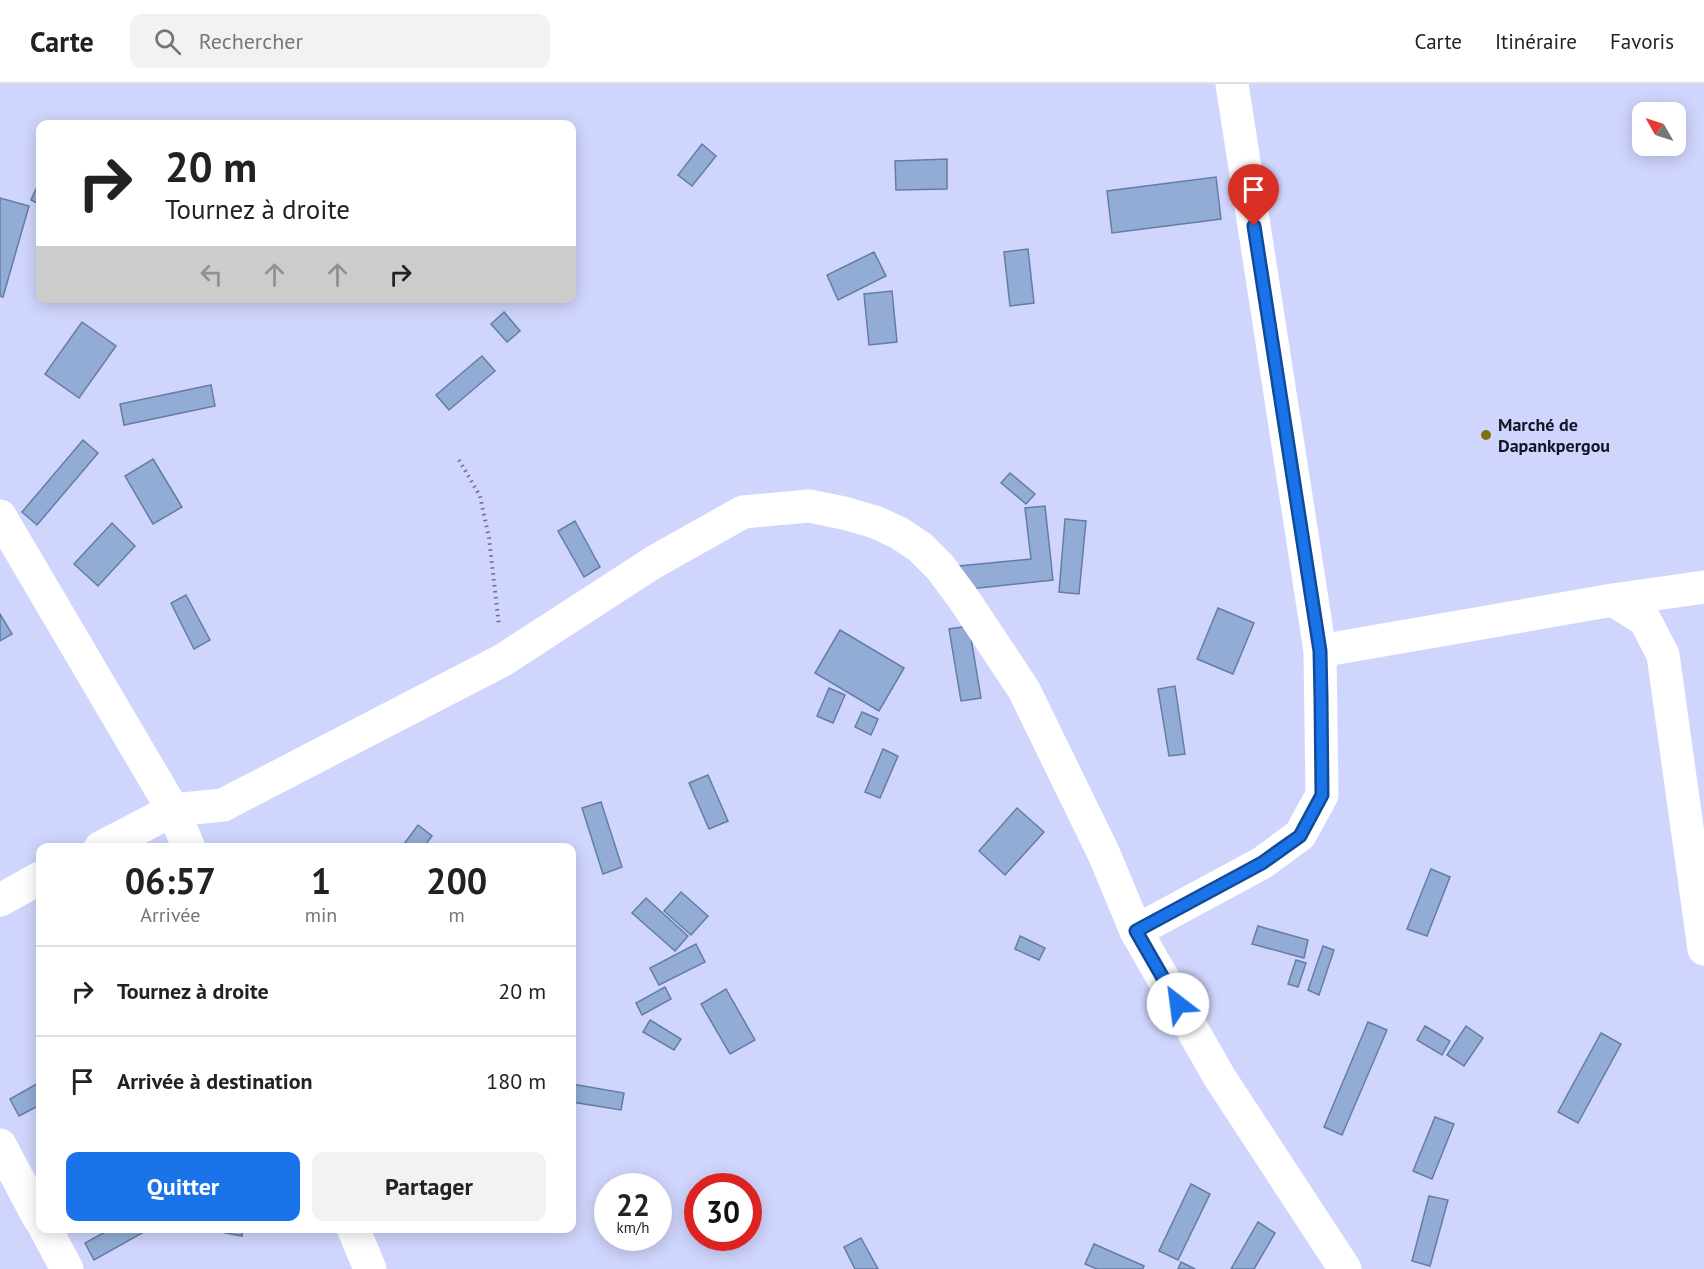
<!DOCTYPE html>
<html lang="fr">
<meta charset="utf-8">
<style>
body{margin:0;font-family:"PT Sans",sans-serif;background:#f2f2f2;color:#222;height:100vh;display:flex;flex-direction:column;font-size:22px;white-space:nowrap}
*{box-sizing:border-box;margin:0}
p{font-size:20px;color:#767676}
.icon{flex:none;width:33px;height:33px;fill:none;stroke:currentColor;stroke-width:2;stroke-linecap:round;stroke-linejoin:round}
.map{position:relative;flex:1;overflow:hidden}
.drawer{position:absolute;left:36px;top:759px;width:540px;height:390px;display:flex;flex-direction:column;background:#fff;border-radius:12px;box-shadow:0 3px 15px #0003}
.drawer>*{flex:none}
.banner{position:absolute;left:36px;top:36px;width:540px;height:183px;border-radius:12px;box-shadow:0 3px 15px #0003;background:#fff;color:#222;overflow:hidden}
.needle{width:39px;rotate:309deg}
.controls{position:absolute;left:1632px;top:18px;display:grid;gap:12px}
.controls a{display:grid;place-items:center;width:54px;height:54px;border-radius:12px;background:#fff;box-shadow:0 3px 15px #0003;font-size:30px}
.speed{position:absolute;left:594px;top:1089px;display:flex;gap:12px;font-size:30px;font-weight:700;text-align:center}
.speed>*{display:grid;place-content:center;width:78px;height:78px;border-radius:50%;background:#fff;box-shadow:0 3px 15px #0003;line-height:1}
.speed small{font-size:15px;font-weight:400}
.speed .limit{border:9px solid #d22;background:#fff;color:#111}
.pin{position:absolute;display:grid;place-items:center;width:51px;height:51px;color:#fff;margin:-62px -26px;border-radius:50% 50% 50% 0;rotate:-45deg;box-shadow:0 0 6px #0007}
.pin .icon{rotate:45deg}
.me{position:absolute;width:66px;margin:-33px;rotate:330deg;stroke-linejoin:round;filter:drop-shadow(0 0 4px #0008)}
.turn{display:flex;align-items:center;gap:21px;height:126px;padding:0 30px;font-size:27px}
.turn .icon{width:78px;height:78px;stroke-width:2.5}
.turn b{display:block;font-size:42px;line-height:51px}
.lanes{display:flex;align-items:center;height:57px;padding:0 30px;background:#0003;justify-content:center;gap:30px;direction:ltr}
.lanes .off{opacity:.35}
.eta{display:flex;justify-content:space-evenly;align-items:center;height:102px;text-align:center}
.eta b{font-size:36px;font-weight:600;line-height:42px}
.button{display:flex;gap:12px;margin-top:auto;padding:12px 30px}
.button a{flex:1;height:69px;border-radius:12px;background:#1a73e8;color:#fff;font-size:24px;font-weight:600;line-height:69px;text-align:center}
.button a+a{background:#f2f2f2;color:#222}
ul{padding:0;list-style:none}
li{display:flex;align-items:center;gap:18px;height:90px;padding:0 30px;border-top:2px solid #e0e0e0}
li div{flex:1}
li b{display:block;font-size:22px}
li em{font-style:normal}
header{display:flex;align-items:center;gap:36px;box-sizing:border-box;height:84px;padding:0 30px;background:#fff;border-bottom:2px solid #e0e0e0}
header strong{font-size:28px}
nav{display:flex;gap:33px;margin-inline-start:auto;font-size:21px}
.search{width:420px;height:54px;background:#f2f2f2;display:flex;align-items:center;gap:15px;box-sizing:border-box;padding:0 21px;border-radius:12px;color:#767676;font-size:22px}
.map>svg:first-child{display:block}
</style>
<header>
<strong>Carte</strong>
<div class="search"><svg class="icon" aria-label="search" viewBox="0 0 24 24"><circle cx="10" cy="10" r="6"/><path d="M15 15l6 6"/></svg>Rechercher</div>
<nav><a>Carte</a><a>Itinéraire</a><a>Favoris</a></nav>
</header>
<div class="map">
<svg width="1704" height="1185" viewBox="0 0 1704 1185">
<rect width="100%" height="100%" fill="#d0d5fd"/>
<g fill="#92acd6" stroke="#647da4" stroke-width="1.5">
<polygon points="702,60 716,72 692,102 678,91"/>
<polygon points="572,61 575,61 573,91 572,91"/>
<polygon points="947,75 947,105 896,106 895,77"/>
<polygon points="1216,93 1221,135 1112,149 1107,107"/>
<polygon points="40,96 40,121 31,116"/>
<polygon points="0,114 29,122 3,213 0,212"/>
<polygon points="1028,165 1034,219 1010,222 1004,168"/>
<polygon points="874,168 886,192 838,216 827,191"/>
<polygon points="892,207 897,258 869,261 864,210"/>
<polygon points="504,228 520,247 507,258 491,240"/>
<polygon points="82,238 116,262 79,314 45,290"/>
<polygon points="482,272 495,287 449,326 436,311"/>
<polygon points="211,301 215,322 124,341 120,320"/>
<polygon points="83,356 98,369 37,441 22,428"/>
<polygon points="153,375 182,423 153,440 125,392"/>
<polygon points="1010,389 1035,410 1026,420 1001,399"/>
<polygon points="1045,422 1053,496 961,506 959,482 1031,475 1025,424"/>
<polygon points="1065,435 1086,437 1079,510 1059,508"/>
<polygon points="575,437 600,483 584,493 558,447"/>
<polygon points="112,439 135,462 98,502 74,480"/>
<polygon points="186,511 210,556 194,565 171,519"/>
<polygon points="1218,524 1254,539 1233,590 1197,575"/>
<polygon points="0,530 12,550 0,557"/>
<polygon points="969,542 981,614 961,617 949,545"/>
<polygon points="840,546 904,584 879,627 815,589"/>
<polygon points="1175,602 1185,670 1169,672 1158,605"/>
<polygon points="829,604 845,611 833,639 817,632"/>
<polygon points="862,628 878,635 871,651 855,643"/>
<polygon points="883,665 898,672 880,714 865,708"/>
<polygon points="708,691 728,737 709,745 689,699"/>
<polygon points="601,718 622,783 603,790 582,724"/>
<polygon points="1017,724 1044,748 1005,791 979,767"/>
<polygon points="418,741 432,752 423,764 401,764"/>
<polygon points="1431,785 1450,793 1427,852 1407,845"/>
<polygon points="681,808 708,832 691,851 664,827"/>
<polygon points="646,814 688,852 675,867 632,829"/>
<polygon points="1258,842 1308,856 1304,874 1252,860"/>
<polygon points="1020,852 1045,864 1039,876 1015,865"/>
<polygon points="696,860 705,878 659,901 650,884"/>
<polygon points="1323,862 1334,866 1319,911 1308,906"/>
<polygon points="1296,876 1306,879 1298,903 1288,900"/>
<polygon points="665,903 671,915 642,931 636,919"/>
<polygon points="726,905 755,956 730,970 701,920"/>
<polygon points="650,936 681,955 674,966 643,948"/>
<polygon points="1368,938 1387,946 1342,1051 1324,1043"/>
<polygon points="1425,942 1450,957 1442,971 1417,956"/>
<polygon points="1466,942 1483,954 1464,982 1447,971"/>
<polygon points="1601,949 1621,960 1578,1039 1558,1028"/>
<polygon points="40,998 40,1021 19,1032 10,1015"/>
<polygon points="572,1000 624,1009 621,1026 572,1018"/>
<polygon points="1435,1033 1454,1040 1432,1095 1413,1087"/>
<polygon points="1191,1100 1210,1110 1178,1176 1159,1167"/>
<polygon points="1429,1112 1448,1116 1430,1182 1412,1177"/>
<polygon points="1258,1138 1275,1149 1254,1185 1231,1185"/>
<polygon points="112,1144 151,1144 94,1176 85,1159"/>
<polygon points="226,1144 243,1144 242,1152 225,1149"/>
<polygon points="861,1154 878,1185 855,1185 844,1163"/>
<polygon points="1094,1160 1144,1182 1143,1185 1097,1185 1085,1180"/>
<polygon points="1181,1178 1195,1185 1178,1185"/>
</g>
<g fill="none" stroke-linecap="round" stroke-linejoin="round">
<polyline stroke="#6c6f8b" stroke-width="4" stroke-dasharray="1.5 4.5" stroke-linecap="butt" points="459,376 480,412 489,454 499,542"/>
<g stroke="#fff" stroke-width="33">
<polyline points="1232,0 1320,567"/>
<polyline points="0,432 173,726 189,764"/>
<polyline points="1613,516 1704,503"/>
<polyline points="100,764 173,726 223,721 503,576 654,478 743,428 809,422 844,429 875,438 899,449 920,463 940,483 963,514 1024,606 1104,770 1136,847 1220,994 1345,1185"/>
<polyline points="0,816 40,794"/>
<polyline points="1136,847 1262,779 1300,751 1322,711 1320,567 1613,516 1645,536 1663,571 1704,865"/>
<polyline points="0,1061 40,1136"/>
<polyline points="45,1144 67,1185"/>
<polyline points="353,1144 370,1185"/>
</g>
</g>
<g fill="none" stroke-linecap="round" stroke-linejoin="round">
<g stroke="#114b97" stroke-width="15">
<polyline id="route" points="1178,920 1136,847 1262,779 1300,752 1322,711 1321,614 1320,567 1254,142"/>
</g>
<use href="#route" stroke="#1a73e8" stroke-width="10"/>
</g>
<circle fill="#7f700e" stroke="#d0d5fd" stroke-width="2" cx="1486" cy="351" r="6"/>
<g text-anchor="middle" stroke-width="6" stroke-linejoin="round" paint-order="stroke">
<g font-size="18" font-weight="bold" fill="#141627" stroke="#d0d5fd" text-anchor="start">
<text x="1498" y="347">Marché de<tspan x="1498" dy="21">Dapankpergou</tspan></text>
</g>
</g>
</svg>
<div class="controls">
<a><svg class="needle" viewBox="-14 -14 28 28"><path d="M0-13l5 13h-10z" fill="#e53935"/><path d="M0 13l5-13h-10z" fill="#767676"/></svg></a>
</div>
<div class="speed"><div>22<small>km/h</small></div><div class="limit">30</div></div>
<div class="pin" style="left:1254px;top:142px;background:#d93025"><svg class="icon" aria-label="arrive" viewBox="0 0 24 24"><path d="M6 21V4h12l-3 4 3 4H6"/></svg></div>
<svg class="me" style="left:1178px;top:920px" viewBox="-20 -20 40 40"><circle r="19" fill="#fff"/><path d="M0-13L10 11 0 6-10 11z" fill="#1a73e8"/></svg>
<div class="banner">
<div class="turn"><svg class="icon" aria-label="right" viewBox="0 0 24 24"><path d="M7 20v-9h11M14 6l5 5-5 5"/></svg><div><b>20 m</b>Tournez à droite</div></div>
<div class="lanes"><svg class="icon off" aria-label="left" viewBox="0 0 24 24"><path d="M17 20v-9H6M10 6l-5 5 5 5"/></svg><svg class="icon off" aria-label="ahead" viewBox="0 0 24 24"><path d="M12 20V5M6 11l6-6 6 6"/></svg><svg class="icon off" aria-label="ahead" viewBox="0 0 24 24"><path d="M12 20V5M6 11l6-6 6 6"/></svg><svg class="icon" aria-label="right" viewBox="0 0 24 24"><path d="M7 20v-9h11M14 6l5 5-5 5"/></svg></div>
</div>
<section class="drawer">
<div class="eta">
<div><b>06:57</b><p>Arrivée</p></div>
<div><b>1</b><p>min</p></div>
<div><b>200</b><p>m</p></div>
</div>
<ul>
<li><svg class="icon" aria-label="right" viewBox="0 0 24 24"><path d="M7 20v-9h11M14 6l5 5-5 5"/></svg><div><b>Tournez à droite</b></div><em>20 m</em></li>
<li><svg class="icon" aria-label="arrive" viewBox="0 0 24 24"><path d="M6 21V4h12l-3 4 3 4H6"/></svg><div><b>Arrivée à destination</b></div><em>180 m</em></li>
</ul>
<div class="button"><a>Quitter</a><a>Partager</a></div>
</section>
</div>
